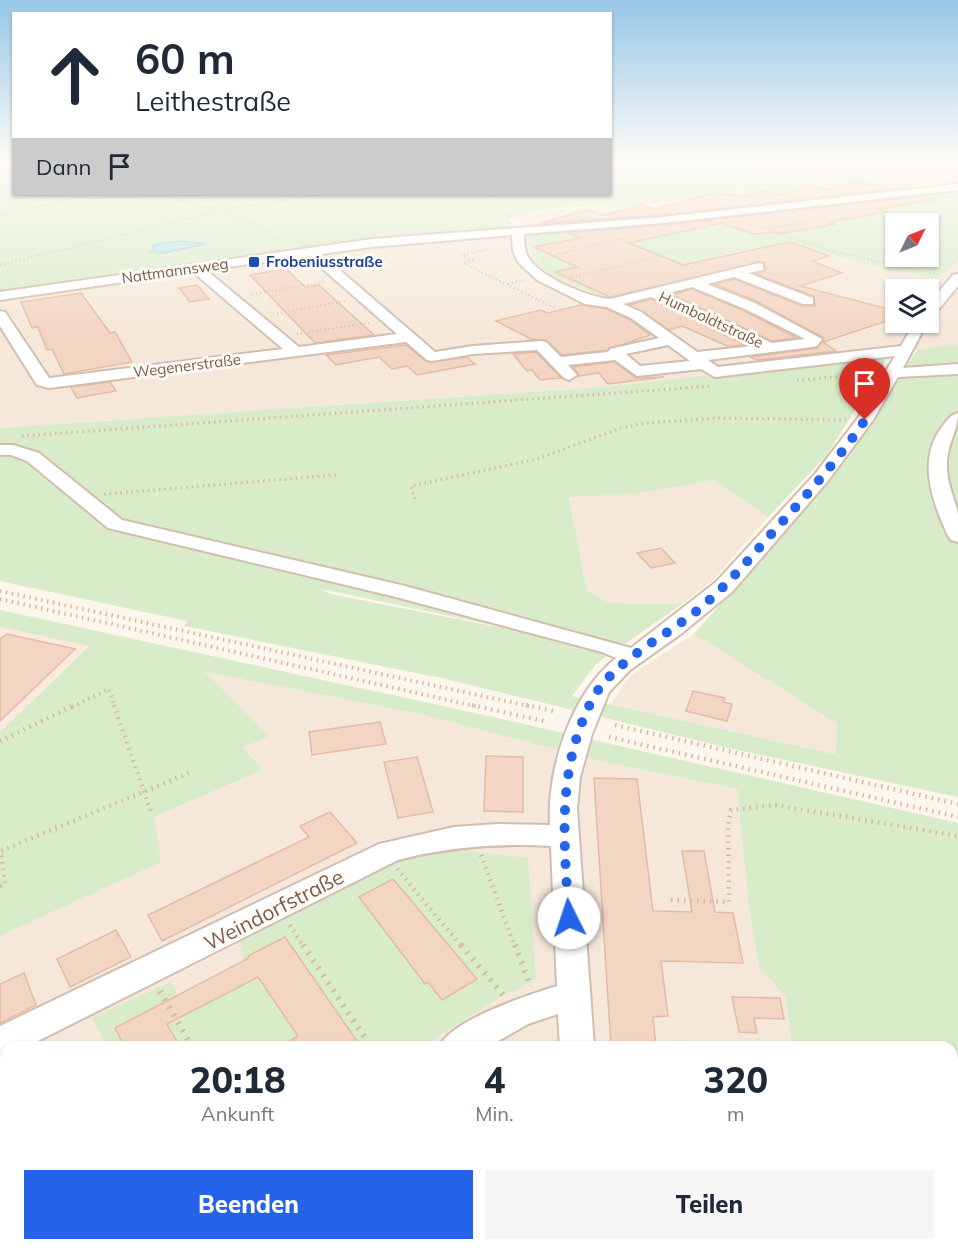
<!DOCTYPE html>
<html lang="de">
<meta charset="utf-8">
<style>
body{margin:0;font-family:Mulish,sans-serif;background:#f6f6f7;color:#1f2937;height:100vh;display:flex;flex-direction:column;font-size:22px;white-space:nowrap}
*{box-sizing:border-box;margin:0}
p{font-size:20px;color:#747a83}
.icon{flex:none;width:33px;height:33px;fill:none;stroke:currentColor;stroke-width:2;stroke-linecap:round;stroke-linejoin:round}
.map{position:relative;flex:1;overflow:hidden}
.panel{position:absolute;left:0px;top:1041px;width:958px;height:210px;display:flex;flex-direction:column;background:#fff;border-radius:18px 18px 0 0;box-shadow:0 2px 4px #0004}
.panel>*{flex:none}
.guide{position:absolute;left:12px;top:12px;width:600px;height:183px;border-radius:0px;box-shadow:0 2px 4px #0004;background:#fff;color:#1f2937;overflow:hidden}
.needle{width:39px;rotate:47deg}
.buttons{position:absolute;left:885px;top:213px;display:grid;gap:12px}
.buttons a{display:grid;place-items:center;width:54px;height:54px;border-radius:0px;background:#fff;box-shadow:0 2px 4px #0004;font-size:30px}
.pin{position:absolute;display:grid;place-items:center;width:51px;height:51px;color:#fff;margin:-62px -26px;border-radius:50% 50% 50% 0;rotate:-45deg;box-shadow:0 0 6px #0007}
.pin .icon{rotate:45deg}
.me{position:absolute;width:66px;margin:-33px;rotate:356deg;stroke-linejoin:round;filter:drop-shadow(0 0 4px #0008)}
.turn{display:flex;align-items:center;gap:21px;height:126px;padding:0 24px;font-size:27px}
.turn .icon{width:78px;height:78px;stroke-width:2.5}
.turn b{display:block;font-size:42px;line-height:51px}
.then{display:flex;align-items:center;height:57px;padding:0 24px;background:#0003;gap:12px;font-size:22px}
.eta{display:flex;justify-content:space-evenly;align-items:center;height:102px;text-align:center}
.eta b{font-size:36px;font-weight:800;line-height:42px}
.cta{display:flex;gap:12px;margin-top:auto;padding:12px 24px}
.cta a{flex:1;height:69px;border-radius:0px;background:#2563eb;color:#fff;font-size:24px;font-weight:800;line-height:69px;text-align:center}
.cta a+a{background:#f6f6f7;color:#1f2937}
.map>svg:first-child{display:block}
</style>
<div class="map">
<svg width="958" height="1251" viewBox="0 0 958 1251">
<rect width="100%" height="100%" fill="#fdf6ec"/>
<g fill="#f5e8da" fill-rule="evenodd">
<path d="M860 179 958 185V344L827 363 603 387 0 428V299L442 237 525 230 515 216 521 214 596 206 616 207 676 198ZM896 224H928V256H896ZM896 290H928V322H896Z"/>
<polygon points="713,480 768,517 713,580 682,604 610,603 587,591 569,496 637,494"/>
<polygon points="694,634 838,724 835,754 610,704 631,675"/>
<polygon points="204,672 424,715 595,760 737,789 749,909 759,968 785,995 792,1046 675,1041 675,1047 6,1047 6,1245 782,1245 787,1251 0,1251 0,936 160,862 154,817 263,770 243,747 268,735"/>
</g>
<polygon fill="#fde8e0" points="0,627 89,645 0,732"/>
<g fill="#d8ecc9" fill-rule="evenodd">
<path d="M0 160H13L14 194H610L611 160H944L958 162V184L780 204 746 195 743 191 616 207C582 205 540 207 509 219L516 230 297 250 0 292Z"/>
<path d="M958 189V261L938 279 878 267 809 248 764 259 739 251 694 262 715 272 604 298 551 275 534 260 529 245 530 233 666 223ZM896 224H928V256H896Z"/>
<polygon points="958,344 958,368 905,369 917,350"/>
<path d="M883 356 886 358 880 371 826 456 768 517 713 480 637 494 569 497 587 591 610 603 682 604 596 664 572 696 835 754 838 724 694 634 831 480 854 449 902 375 958 371V797L728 748 446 679 184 626 187 621 0 581V428L603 387ZM321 589 497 626 498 627 330 594Z"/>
<polygon points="0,610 475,713 958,823 958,1081 953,1085 952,1047 676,1047 675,1040 792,1046 785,995 759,968 749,909 737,789 595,760 424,715 205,672 269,736 243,747 263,770 154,817 161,862 0,936 0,732 89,646 0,627"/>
<polygon points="462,850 528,858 536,980 500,997 422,1047 107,1047 92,1017 171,982 179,997 244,963 240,937 401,859"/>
<polygon points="655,1245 792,1245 787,1251 655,1251"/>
</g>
<polygon fill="#bfe3e8" stroke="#a5d3da" stroke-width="1.5" points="180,241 205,244 163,253 150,252 154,249 153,245"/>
<g fill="#f3d5c3" stroke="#e6bba3" stroke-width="1.5">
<polygon points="855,181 891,189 664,215 540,223 587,210 604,215 641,205 655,209 707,195 731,194 743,197 764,191 780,195 810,186 826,190"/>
<polygon points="922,196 935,200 879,209 887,212 829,222 836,224 791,232 752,234 722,223 629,243 683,265 790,242 829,256 812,261 842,273 800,286 896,311 896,318 823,342 836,351 757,360 750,357 817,348 824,338 756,301 714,284 734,279 802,306 815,306 814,296 756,274 765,271 764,262 610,297 555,272 577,267 534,247 581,238 568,233 664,225"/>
<polygon points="286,269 305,287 319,285 374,335 315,343 250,275"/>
<polygon points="197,285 209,299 190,302 179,288"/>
<polygon points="692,289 744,311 797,338 772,341 672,295"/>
<polygon points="81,293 110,333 115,332 132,362 64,374 52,349 47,350 38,327 32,328 21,302"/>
<polygon points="651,299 745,345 727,346 682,326 669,330 630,305"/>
<polygon points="581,305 606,309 630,320 650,335 607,350 562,355 546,340 531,339 496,321 541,310 548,313"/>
<polygon points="406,345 427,362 467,357 475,364 417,375 407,366 392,369 379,357 336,365 326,355"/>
<polygon points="536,352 561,378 540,380 532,370 527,371 513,354"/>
<polygon points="614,362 636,378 664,377 608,384 599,373 579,376 573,367"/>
<polygon points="110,382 116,391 77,398 71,387"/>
<polygon points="661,548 675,563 651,568 637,553"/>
<polygon points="7,634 75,649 0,721 0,639"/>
<polygon points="693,691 725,698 723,702 732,704 727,721 686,711"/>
<polygon points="380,722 386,744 312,755 309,732"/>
<polygon points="486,756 523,757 523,812 484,811"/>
<polygon points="417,757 433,812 398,818 384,762"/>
<polygon points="594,778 637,779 653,911 692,912 682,851 704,851 715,912 733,913 743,963 661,961 668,1016 653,1017 656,1047 611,1047"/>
<polygon points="330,812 357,843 162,941 148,915 309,837 300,826"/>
<polygon points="393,879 477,979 442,1000 428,982 425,984 359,897"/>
<polygon points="116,930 131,957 70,987 57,959"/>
<polygon points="285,937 361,1047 280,1047 298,1036 258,977 167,1024 180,1047 125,1047 115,1028 249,958 248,956"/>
<polygon points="24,973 36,1005 0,1023 0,984"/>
<polygon points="732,997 780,998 784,1019 754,1018 757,1033 739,1032"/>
</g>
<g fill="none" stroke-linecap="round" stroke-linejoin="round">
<g stroke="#d1beb0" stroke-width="4">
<g id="minor">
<polygon points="883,160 906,160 934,167 929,170"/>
<polygon points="950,160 958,160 958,164"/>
<path d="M958 184V190L664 223 524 234C524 242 524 250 528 257 539 277 588 297 610 299L759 263 763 264V270L748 273 813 298V304H803L734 277 707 284 755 303 822 339 817 346 812 347 708 360 718 367 901 346 915 322 928 321 903 368 958 364V374L898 377 873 420 827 482 732 592 682 633 630 670 609 692 592 734 580 777 577 809 594 1047H560L558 1014 528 1024 488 1047H439C451 1020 528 995 557 986L551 846C499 843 448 847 398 860L26 1047H6V1056L0 1058V1026L379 844 454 827 497 824 550 825C547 769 571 694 616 658L602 652 392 596 108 528 27 461 11 455H0V445H13L39 453 122 520 405 586 631 648 716 582 815 474 858 418 895 356 715 377 701 369 637 376 615 360 568 365 577 375 569 380 564 378 537 350 473 354 432 361 427 360 406 342 49 388 37 385 35 382 0 326V311L5 312 49 378 283 349 193 272 0 300V292L372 239 664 217ZM512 235 513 251 518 262 537 280 585 304 607 307 631 318 659 338 610 349 608 352 561 357 546 342 541 341 473 346 435 352 321 254 372 247ZM308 256 397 334 299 347 206 270ZM692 287 745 309 805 339 772 343 665 294ZM651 297 753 346 697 352 641 312 623 304ZM668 345 690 361 640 366 626 354Z"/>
<polygon points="958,274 958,286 933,316 928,317 928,304 953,275"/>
<path d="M958 413C958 431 947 444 947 463 946 482 954 496 958 514 958 522 958 533 958 542L951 540 948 536C933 503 917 461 941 428 946 422 950 415 958 413Z"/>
<polygon points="98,1245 146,1245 143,1251 96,1251"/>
<rect x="573" y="1245" width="40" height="6"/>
</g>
</g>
<g stroke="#d9b8a5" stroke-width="1.5" stroke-dasharray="1 2" stroke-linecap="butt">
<polyline points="610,161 617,160"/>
<polyline points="0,174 14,171"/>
<polyline points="0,194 96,198 222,194"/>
<polyline points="168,194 165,196 221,211"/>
<polyline points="491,194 511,219"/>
<polyline points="226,210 267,232 281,243"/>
<polyline points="0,215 70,199"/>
<polyline points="751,224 836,253"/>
<polyline points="765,229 827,218 821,216"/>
<polyline points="620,239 654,253"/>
<polyline points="50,253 214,212 323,194"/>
<polyline points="472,253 488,249"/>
<polyline points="564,253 622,238"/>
<polyline points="668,253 679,249"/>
</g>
<g stroke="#d9b8a5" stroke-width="2" stroke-dasharray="1 3" stroke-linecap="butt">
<polyline points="650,251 694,269"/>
<polyline points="832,251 941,275"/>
<polyline points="543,258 570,251"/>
<polyline points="473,260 461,255 478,251"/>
<polyline points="474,261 463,263 557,309"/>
<polyline points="0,265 56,251"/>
<polyline points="572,277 632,264 672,251"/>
<polyline points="508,284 524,280"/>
<polyline points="252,294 324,282"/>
<polyline points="273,314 346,301"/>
<polyline points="297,334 369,323"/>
</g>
<g stroke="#d9b8a5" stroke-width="3" stroke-dasharray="1.5 4" stroke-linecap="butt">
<polyline points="797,380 873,374"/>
<polyline points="22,436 712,386"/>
<polyline points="104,494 336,475"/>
<polyline points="415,499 411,486 537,459 621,428 645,423 720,418 846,420"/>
</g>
<g stroke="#d9b8a5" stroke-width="4" stroke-dasharray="1.5 4.5" stroke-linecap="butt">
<polyline points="0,591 533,707"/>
<polyline points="0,599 479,707"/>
<polyline points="72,707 109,689 115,707"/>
</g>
<g stroke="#d9b8a5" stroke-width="4.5" stroke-dasharray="1.5 5" stroke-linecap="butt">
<polyline points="114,705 152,815"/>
<polyline points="472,705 548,722"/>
<polyline points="526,705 554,711"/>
<polyline points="615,725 958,804"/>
<polyline points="609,737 958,817"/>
<polyline points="0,741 75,705"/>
<polyline points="481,855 515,947"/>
<polyline points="397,869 462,947"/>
<polyline points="0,886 5,884 1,851 189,773"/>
<polyline points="671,900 729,902 728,824 731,810 775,805 958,836"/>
<polyline points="290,925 304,947"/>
</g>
<g stroke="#d9b8a5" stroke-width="6" stroke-dasharray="2 7" stroke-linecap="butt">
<polyline points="303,945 371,1047"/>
<polyline points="461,945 504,996"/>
<polyline points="515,945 530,985"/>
<polyline points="160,991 192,1047"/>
<polyline points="952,1093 958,1090"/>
<polyline points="809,1251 815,1245"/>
</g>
<use href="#minor" fill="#fff" fill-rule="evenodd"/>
</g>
<linearGradient id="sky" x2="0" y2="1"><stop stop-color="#97c7e8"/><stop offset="0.48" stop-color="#fefbf6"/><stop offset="1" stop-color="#fefbf6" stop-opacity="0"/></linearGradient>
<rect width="958" height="335" fill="url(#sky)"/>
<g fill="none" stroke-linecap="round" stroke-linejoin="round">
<path stroke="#2563eb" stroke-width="10" stroke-dasharray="0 18" d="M569 918C564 843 556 770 592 700 613 660 670 635 705 604 730 582 751 557 773 532 806 496 838 460 865 420"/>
</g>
<rect fill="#1a4fb4" stroke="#fffaf3" stroke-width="2" x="248" y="256" width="12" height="12" rx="3"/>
<g text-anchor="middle" stroke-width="6" stroke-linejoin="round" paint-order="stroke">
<g font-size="15" font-weight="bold" fill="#164399" stroke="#fffaf3" text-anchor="start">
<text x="266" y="267">Frobeniusstraße</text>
</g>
<g font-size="15" fill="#7a5c4d" stroke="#fffaf3">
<text transform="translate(175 271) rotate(-8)" y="5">Nattmannsweg</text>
<text transform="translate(711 320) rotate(25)" y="5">Humboldtstraße</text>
<text transform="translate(187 366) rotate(-7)" y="5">Wegenerstraße</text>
</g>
<g font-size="21" fill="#7a5c4d" stroke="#fffaf3">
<text transform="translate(274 910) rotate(-27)" y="7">Weindorfstraße</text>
</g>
</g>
</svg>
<div class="buttons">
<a><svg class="needle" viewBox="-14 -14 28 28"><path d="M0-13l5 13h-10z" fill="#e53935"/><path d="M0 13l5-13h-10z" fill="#747a83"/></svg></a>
<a><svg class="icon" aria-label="layers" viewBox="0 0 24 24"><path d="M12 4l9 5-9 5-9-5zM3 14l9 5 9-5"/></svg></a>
</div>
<div class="pin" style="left:865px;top:420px;background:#d93025"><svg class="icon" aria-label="arrive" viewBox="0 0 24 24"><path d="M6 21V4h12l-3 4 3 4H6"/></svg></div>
<svg class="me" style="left:569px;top:918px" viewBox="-20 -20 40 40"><circle r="19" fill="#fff"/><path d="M0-13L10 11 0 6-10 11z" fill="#2563eb"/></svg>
<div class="guide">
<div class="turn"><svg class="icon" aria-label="ahead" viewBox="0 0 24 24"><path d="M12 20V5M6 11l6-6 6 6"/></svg><div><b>60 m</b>Leithestraße</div></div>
<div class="then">Dann<svg class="icon" aria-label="arrive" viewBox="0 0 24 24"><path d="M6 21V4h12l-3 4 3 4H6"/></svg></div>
</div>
<section class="panel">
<div class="eta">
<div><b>20:18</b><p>Ankunft</p></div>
<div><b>4</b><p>Min.</p></div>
<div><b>320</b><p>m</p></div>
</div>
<div class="cta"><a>Beenden</a><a>Teilen</a></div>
</section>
</div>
